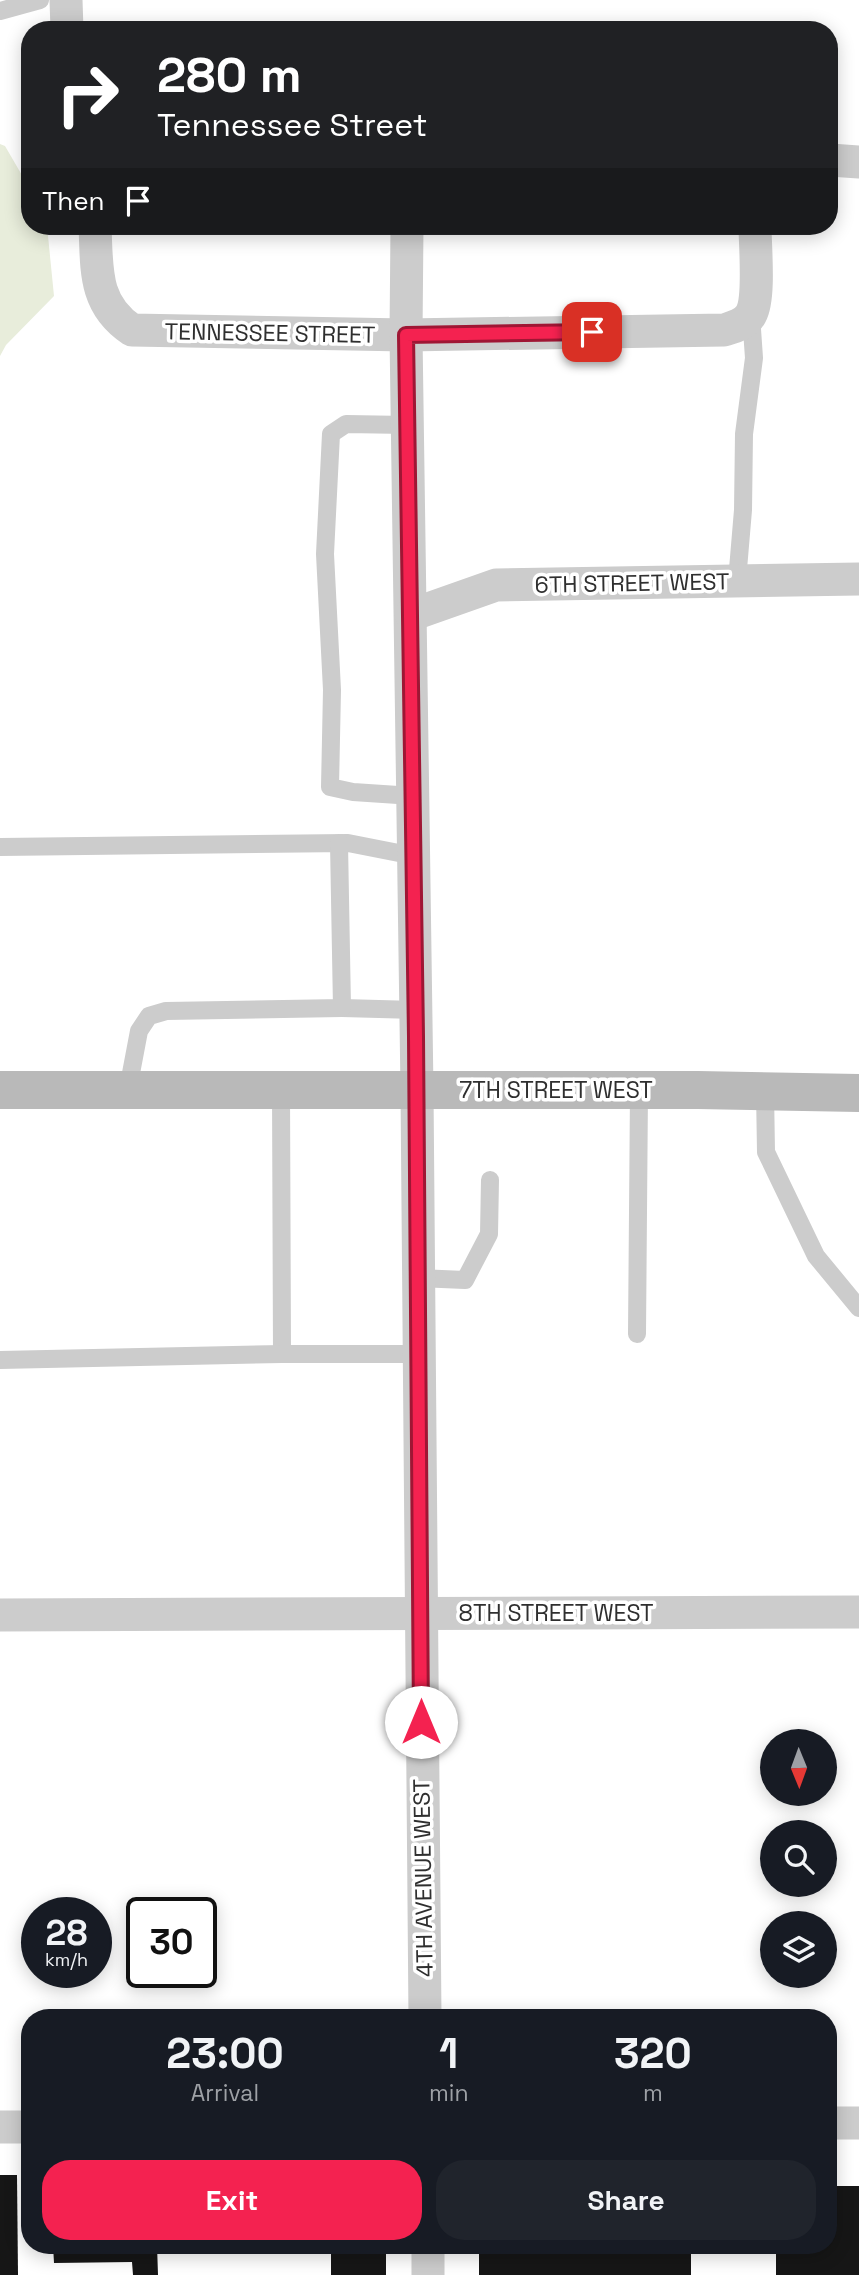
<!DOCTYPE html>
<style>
body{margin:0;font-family:"Space Grotesk",sans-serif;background:#20242c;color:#f1f3f6;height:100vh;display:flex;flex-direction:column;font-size:26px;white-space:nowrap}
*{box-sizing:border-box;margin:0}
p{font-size:23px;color:#9ea1a6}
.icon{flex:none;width:38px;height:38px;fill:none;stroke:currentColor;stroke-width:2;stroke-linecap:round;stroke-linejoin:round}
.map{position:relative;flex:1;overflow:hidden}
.drawer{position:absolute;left:21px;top:2009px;width:816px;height:245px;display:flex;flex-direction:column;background:#171b24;border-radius:28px;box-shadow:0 4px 18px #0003}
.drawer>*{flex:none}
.hud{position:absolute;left:21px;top:21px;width:817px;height:214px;border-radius:28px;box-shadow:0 4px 18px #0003;background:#202124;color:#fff;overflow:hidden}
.needle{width:46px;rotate:179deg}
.tools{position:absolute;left:760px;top:1729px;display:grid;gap:14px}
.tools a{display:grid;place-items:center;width:77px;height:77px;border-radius:50%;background:#171b24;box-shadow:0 4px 18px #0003;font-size:35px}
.speed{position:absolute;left:21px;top:1897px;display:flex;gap:14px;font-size:35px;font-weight:700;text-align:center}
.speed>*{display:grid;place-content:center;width:91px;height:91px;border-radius:50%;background:#171b24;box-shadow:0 4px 18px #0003;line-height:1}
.speed small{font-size:18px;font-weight:400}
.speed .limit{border:4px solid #111;border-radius:10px;background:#fff;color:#111}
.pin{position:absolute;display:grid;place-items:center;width:60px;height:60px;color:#fff;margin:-30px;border-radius:14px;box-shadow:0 4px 10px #0006}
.me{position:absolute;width:77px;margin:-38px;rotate:0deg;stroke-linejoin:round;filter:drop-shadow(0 0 5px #0008)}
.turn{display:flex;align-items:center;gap:24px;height:147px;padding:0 21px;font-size:32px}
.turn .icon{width:91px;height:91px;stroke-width:2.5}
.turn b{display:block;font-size:49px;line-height:60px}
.then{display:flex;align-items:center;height:66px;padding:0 21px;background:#0003;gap:14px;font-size:26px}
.eta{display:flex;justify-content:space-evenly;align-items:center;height:119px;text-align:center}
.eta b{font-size:42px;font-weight:600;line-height:49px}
.button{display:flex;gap:14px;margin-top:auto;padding:14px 21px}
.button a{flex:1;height:80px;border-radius:28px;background:#f42250;color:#fff;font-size:28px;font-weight:600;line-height:80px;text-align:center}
.button a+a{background:#20242c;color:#f1f3f6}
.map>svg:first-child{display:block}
</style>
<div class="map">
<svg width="859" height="2275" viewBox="0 0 859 2275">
<rect width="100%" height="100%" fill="#fff"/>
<polygon fill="#e8eddb" points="0,144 5,146 30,189 30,226 47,226 54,296 6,345 0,356"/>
<g fill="#161616">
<polygon points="0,2175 17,2175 18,2275 0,2275"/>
<polygon points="828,2186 859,2186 859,2275 776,2275 776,2245 828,2245"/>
<polygon points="53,2245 157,2245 158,2275 133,2275 132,2262 54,2263"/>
<rect x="331" y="2245" width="55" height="30"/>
<rect x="479" y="2245" width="212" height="30"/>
</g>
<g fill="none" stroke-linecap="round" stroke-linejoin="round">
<g stroke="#ccc" stroke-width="18">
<polyline points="0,11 40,0"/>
<polyline points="407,425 346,424 331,434 325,554 332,690 330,787 353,792 413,796"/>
<polyline points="737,581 743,510 744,434 754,358 751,315"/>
<polyline points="0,847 348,843 414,856"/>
<polyline points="342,1008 416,1010"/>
<polyline points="128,1089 139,1031 149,1016 166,1011 342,1008 339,843"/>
<polyline points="281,1090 282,1354"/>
<polyline points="765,1091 766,1152 816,1256 859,1308"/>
<polyline points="418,1278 465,1280 489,1234 490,1180"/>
<polyline points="637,1334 639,1091"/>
<polyline points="0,1360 282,1354 419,1354"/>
</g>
<g stroke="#ccc" stroke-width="33">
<polyline points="66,0 67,30"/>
<polyline points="830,160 859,162"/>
<path d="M95 226C97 268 93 304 132 330L406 335 724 330C734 327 746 324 751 314 760 298 755 245 755 226"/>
<polyline points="407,226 406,335 417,1090 425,2018"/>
<polyline points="411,615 496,585 859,579"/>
<polyline points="0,1615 859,1612"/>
<polyline points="828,2123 859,2123"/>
<polyline points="0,2127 30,2127"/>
<polyline points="428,2245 428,2275"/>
</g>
<polyline stroke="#b9b9b9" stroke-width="38" points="0,1090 698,1090 859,1093"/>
</g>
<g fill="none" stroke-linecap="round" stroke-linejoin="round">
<g stroke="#9f1634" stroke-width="18">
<polyline id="route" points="421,1722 416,1037 406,335 592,332"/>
</g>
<use href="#route" stroke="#f42250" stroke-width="12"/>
</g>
<g text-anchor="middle" stroke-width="7" stroke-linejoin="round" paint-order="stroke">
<g font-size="23" fill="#2f2f2f" stroke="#fff">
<text transform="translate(270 333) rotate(1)" y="8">TENNESSEE STREET</text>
<text transform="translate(632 583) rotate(-1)" y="8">6TH STREET WEST</text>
<text x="556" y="1098">7TH STREET WEST</text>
<text x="556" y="1621">8TH STREET WEST</text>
<text transform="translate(423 1878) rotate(-91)" y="8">4TH AVENUE WEST</text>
</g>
</g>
</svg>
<div class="tools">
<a><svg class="needle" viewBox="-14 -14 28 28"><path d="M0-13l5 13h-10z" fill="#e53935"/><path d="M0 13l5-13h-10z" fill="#9ea1a6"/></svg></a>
<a><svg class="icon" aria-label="search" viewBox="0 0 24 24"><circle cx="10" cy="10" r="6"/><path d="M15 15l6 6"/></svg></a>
<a><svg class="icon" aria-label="layers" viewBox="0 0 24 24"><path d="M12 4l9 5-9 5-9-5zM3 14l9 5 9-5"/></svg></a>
</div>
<div class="speed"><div>28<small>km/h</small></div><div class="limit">30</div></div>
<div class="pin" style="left:592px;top:332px;background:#d93025"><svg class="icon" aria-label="arrive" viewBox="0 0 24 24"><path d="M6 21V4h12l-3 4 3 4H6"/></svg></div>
<svg class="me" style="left:421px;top:1722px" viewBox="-20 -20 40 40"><circle r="19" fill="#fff"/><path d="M0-13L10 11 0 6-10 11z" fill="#f42250"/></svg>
<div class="hud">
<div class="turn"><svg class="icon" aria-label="right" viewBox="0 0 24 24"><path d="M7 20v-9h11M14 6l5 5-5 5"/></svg><div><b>280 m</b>Tennessee Street</div></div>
<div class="then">Then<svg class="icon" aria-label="arrive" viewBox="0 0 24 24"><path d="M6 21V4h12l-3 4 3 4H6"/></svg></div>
</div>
<section class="drawer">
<div class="eta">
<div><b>23:00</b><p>Arrival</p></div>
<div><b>1</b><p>min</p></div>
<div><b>320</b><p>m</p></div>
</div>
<div class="button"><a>Exit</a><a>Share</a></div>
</section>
</div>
